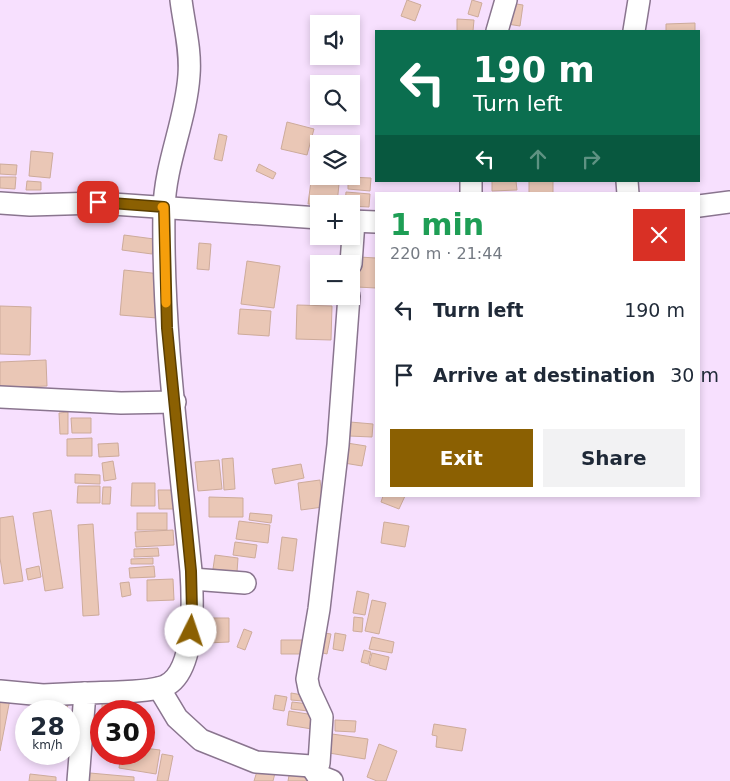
<!DOCTYPE html>
<meta charset="utf-8">
<style>
body{margin:0;font-family:"DejaVu Sans",sans-serif;background:#f2f2f3;color:#1f2937;height:100vh;display:flex;flex-direction:column;font-size:19px;white-space:nowrap}
*{box-sizing:border-box;margin:0}
p{font-size:16px;color:#747a83}
.icon{flex:none;width:28px;height:28px;fill:none;stroke:currentColor;stroke-width:2;stroke-linecap:round;stroke-linejoin:round}
.map{position:relative;flex:1;overflow:hidden}
.drawer{position:absolute;left:375px;top:192px;width:325px;height:305px;display:flex;flex-direction:column;background:#fff;border-radius:0px;box-shadow:0 2px 8px #0003}
.drawer>*{flex:none}
.hud{position:absolute;left:375px;top:30px;width:325px;height:152px;border-radius:0px;box-shadow:0 2px 8px #0003;background:#0b6e4f;color:#fff;overflow:hidden}
.buttons{position:absolute;left:310px;top:15px;display:grid;gap:10px}
.buttons a{display:grid;place-items:center;width:50px;height:50px;border-radius:0px;background:#fff;box-shadow:0 2px 8px #0003;font-size:25px}
.speed{position:absolute;left:15px;top:700px;display:flex;gap:10px;font-size:25px;font-weight:700;text-align:center}
.speed>*{display:grid;place-content:center;width:65px;height:65px;border-radius:50%;background:#fff;box-shadow:0 2px 8px #0003;line-height:1}
.speed small{font-size:12px;font-weight:400}
.speed .limit{border:8px solid #d22;background:#fff;color:#111}
.pin{position:absolute;display:grid;place-items:center;width:42px;height:42px;color:#fff;margin:-21px;border-radius:10px;box-shadow:0 2px 8px #0006}
.me{position:absolute;width:55px;margin:-28px;rotate:4deg;stroke-linejoin:round;filter:drop-shadow(0 0 4px #0008)}
.turn{display:flex;align-items:center;gap:18px;height:105px;padding:0 15px;font-size:22px}
.turn .icon{width:65px;height:65px;stroke-width:2.5}
.turn b{display:block;font-size:35px;line-height:42px}
.lanes{display:flex;align-items:center;height:48px;padding:0 15px;background:#0003;justify-content:center;gap:25px;direction:ltr}
.lanes .off{opacity:.35}
.round{display:grid;place-items:center;flex:none;width:52px;height:52px;border-radius:0px;background:#f2f2f3}
.head{display:flex;align-items:center;justify-content:space-between;height:85px;padding:0 15px}
h1{font-size:30px;font-weight:700;line-height:38px;color:#1e9e55}
.primary-button{display:flex;gap:10px;margin-top:auto;padding:10px 15px}
.primary-button a{flex:1;height:58px;border-radius:0px;background:#8b6002;color:#fff;font-size:20px;font-weight:700;line-height:58px;text-align:center}
.primary-button a+a{background:#f2f2f3;color:#1f2937}
ul{padding:0;list-style:none}
li{display:flex;align-items:center;gap:15px;height:65px;padding:0 15px}
li div{flex:1}
li b{display:block;font-size:19px}
li em{font-style:normal}
.map>svg:first-child{display:block}
</style>
<div class="map">
<svg width="730" height="781" viewBox="0 0 730 781">
<rect width="100%" height="100%" fill="#f7e0fe"/>
<g fill="#eac7b6" stroke="#cdab9b">
<polygon points="407,0 421,5 415,21 401,16"/>
<polygon points="472,0 482,3 478,17 468,14"/>
<polygon points="510,3 523,5 520,26 507,24"/>
<polygon points="457,19 474,20 473,31 457,31"/>
<polygon points="695,23 695,31 666,31 666,24"/>
<polygon points="287,122 314,129 307,155 281,149"/>
<polygon points="219,134 227,136 222,161 214,159"/>
<polygon points="31,151 53,153 50,178 29,176"/>
<polygon points="313,161 319,162 319,176 336,176 335,179 311,176"/>
<polygon points="0,164 17,165 16,175 0,174"/>
<polygon points="259,164 276,173 273,179 256,171"/>
<polygon points="0,177 16,177 15,189 0,188"/>
<polygon points="348,177 371,178 370,191 348,189"/>
<polygon points="27,181 41,182 41,190 26,190"/>
<polygon points="311,181 339,184 337,204 319,204 319,205 308,204"/>
<polygon points="492,181 516,181 517,190 492,191"/>
<polygon points="529,181 553,181 553,194 529,193"/>
<polygon points="346,192 370,194 369,207 351,206 351,204 345,204"/>
<polygon points="124,235 154,239 152,254 122,250"/>
<polygon points="199,243 211,244 209,270 197,269"/>
<polygon points="359,257 376,258 376,288 357,287"/>
<rect x="320" y="260" width="16" height="4"/>
<polygon points="247,261 280,266 274,308 241,304"/>
<polygon points="124,270 161,274 157,318 120,315"/>
<polygon points="297,305 332,306 331,340 296,339"/>
<polygon points="0,306 31,307 30,355 0,354"/>
<polygon points="240,309 271,311 269,336 238,334"/>
<polygon points="46,360 47,386 0,388 0,362"/>
<polygon points="68,412 68,434 60,434 59,413"/>
<polygon points="71,418 91,418 91,433 72,433"/>
<polygon points="350,422 373,424 372,437 349,436"/>
<polygon points="92,438 92,456 67,456 67,439"/>
<polygon points="118,443 119,456 99,457 98,444"/>
<polygon points="347,443 366,446 362,466 344,463"/>
<polygon points="233,458 235,489 224,490 222,459"/>
<polygon points="219,460 222,489 198,491 195,462"/>
<polygon points="113,461 116,479 104,481 102,463"/>
<polygon points="301,464 304,478 275,484 272,469"/>
<polygon points="75,474 100,475 100,484 75,483"/>
<polygon points="320,480 323,507 301,510 298,483"/>
<polygon points="132,483 155,483 155,506 131,506"/>
<polygon points="78,486 100,486 100,503 77,503"/>
<polygon points="103,487 111,487 110,504 102,504"/>
<polygon points="158,490 180,490 181,509 159,509"/>
<polygon points="383,496 405,496 399,509 381,502"/>
<polygon points="209,497 243,498 243,517 209,517"/>
<polygon points="51,510 63,588 45,591 33,513"/>
<rect x="137" y="513" width="30" height="17"/>
<polygon points="250,513 272,515 271,523 249,520"/>
<polygon points="13,516 23,581 4,584 0,558 0,518"/>
<polygon points="239,521 270,525 268,543 236,539"/>
<polygon points="384,522 409,526 405,547 381,543"/>
<polygon points="93,524 99,615 83,616 78,525"/>
<polygon points="173,530 174,545 136,547 135,532"/>
<polygon points="282,537 297,539 293,571 278,569"/>
<polygon points="235,542 257,545 255,558 233,555"/>
<polygon points="158,548 159,556 134,557 134,549"/>
<polygon points="215,555 238,558 237,572 213,569"/>
<polygon points="153,558 153,564 131,564 131,559"/>
<polygon points="39,566 41,577 28,580 26,569"/>
<polygon points="154,566 155,577 130,578 129,568"/>
<polygon points="173,579 174,600 147,601 147,580"/>
<polygon points="129,582 131,595 122,597 120,583"/>
<polygon points="357,591 369,594 365,615 353,613"/>
<polygon points="372,600 386,603 379,634 365,631"/>
<polygon points="354,617 363,618 362,632 353,631"/>
<polygon points="206,618 229,618 229,642 207,643"/>
<polygon points="244,629 252,632 245,650 237,647"/>
<polygon points="324,633 331,634 327,654 319,652"/>
<polygon points="335,633 346,635 343,651 333,649"/>
<polygon points="372,637 394,642 392,653 369,649"/>
<polygon points="281,640 307,640 308,654 281,654"/>
<polygon points="364,650 371,652 368,664 361,662"/>
<polygon points="372,653 389,657 386,670 369,665"/>
<polygon points="291,693 303,695 303,701 291,700"/>
<polygon points="275,695 287,697 284,711 273,709"/>
<polygon points="0,697 10,699 0,751"/>
<polygon points="48,701 68,703 67,711 47,711"/>
<polygon points="102,702 119,704 119,711 102,711"/>
<polygon points="292,702 309,704 308,711 291,709"/>
<polygon points="289,711 314,715 312,729 287,725"/>
<polygon points="335,720 356,721 355,732 335,731"/>
<polygon points="434,724 466,729 462,751 436,747 437,736 432,735"/>
<polygon points="332,734 368,739 365,759 329,753"/>
<polygon points="379,744 397,751 386,781 377,781 367,777"/>
<polygon points="144,748 160,750 156,774 119,768 121,754 144,754"/>
<polygon points="162,754 173,756 168,781 157,781"/>
<polygon points="258,768 275,773 273,781 254,781"/>
<polygon points="290,770 312,775 310,781 288,781"/>
<polygon points="90,773 134,777 134,781 89,781"/>
<polygon points="30,774 56,777 56,781 29,781"/>
</g>
<g fill="none" stroke-linecap="round" stroke-linejoin="round">
<g stroke="#8a758f" stroke-width="24">
<g id="minor">
<polyline points="497,31 506,0"/>
<polyline points="634,31 639,0"/>
<polyline points="627,181 628,194"/>
<polyline points="471,194 471,181"/>
<polyline points="0,203 30,205 98,203 319,218"/>
<polyline points="699,206 730,202"/>
<polyline points="351,221 376,222"/>
<polyline points="351,264 354,221"/>
<polyline points="0,397 121,403 175,402"/>
<polyline points="192,579 245,583"/>
<polyline points="159,688 177,718 201,740 256,762 311,766 319,763 322,717 309,689 307,679 319,609 338,445 349,296"/>
<polyline points="0,691 43,695 85,693"/>
<polyline points="311,766 317,775 332,781"/>
<path d="M78 781 85 693C104 692 148 693 165 686 196 672 193 600 191 571 179 451 162 330 164 209 165 163 186 121 189 75 191 49 184 25 181 0"/>
</g>
</g>
<use href="#minor" stroke="#fff" stroke-width="21"/>
</g>
<g fill="none" stroke-linecap="round" stroke-linejoin="round">
<g stroke="#5a3e01" stroke-width="12">
<polyline id="route" points="98,202 164,207 167,328 191,571 192,611 191,631"/>
</g>
<use href="#route" stroke="#8b6002" stroke-width="9"/>
<polyline stroke="#f59e0b" stroke-width="9" points="162,207 164,207 166,303"/>
</g>
</svg>
<div class="buttons">
<a><svg class="icon" aria-label="sound" viewBox="0 0 24 24"><path d="M4 9h4l5-4v14l-5-4H4zM17 9q2 3 0 6"/></svg></a>
<a><svg class="icon" aria-label="search" viewBox="0 0 24 24"><circle cx="10" cy="10" r="6"/><path d="M15 15l6 6"/></svg></a>
<a><svg class="icon" aria-label="layers" viewBox="0 0 24 24"><path d="M12 4l9 5-9 5-9-5zM3 14l9 5 9-5"/></svg></a>
<a>+</a>
<a>−</a>
</div>
<div class="speed"><div>28<small>km/h</small></div><div class="limit">30</div></div>
<div class="pin" style="left:98px;top:202px;background:#d93025"><svg class="icon" aria-label="arrive" viewBox="0 0 24 24"><path d="M6 21V4h12l-3 4 3 4H6"/></svg></div>
<svg class="me" style="left:191px;top:631px" viewBox="-20 -20 40 40"><circle r="19" fill="#fff"/><path d="M0-13L10 11 0 6-10 11z" fill="#8b6002"/></svg>
<div class="hud">
<div class="turn"><svg class="icon" aria-label="left" viewBox="0 0 24 24"><path d="M17 20v-9H6M10 6l-5 5 5 5"/></svg><div><b>190 m</b>Turn left</div></div>
<div class="lanes"><svg class="icon" aria-label="left" viewBox="0 0 24 24"><path d="M17 20v-9H6M10 6l-5 5 5 5"/></svg><svg class="icon off" aria-label="ahead" viewBox="0 0 24 24"><path d="M12 20V5M6 11l6-6 6 6"/></svg><svg class="icon off" aria-label="right" viewBox="0 0 24 24"><path d="M7 20v-9h11M14 6l5 5-5 5"/></svg></div>
</div>
<section class="drawer">
<div class="head"><div><h1>1 min</h1><p>220 m · 21:44</p></div><a class="round" style="background:#d93025;color:#fff"><svg class="icon" aria-label="close" viewBox="0 0 24 24"><path d="M6 6l12 12M18 6L6 18"/></svg></a></div>
<ul>
<li><svg class="icon" aria-label="left" viewBox="0 0 24 24"><path d="M17 20v-9H6M10 6l-5 5 5 5"/></svg><div><b>Turn left</b></div><em>190 m</em></li>
<li><svg class="icon" aria-label="arrive" viewBox="0 0 24 24"><path d="M6 21V4h12l-3 4 3 4H6"/></svg><div><b>Arrive at destination</b></div><em>30 m</em></li>
</ul>
<div class="primary-button"><a>Exit</a><a>Share</a></div>
</section>
</div>
